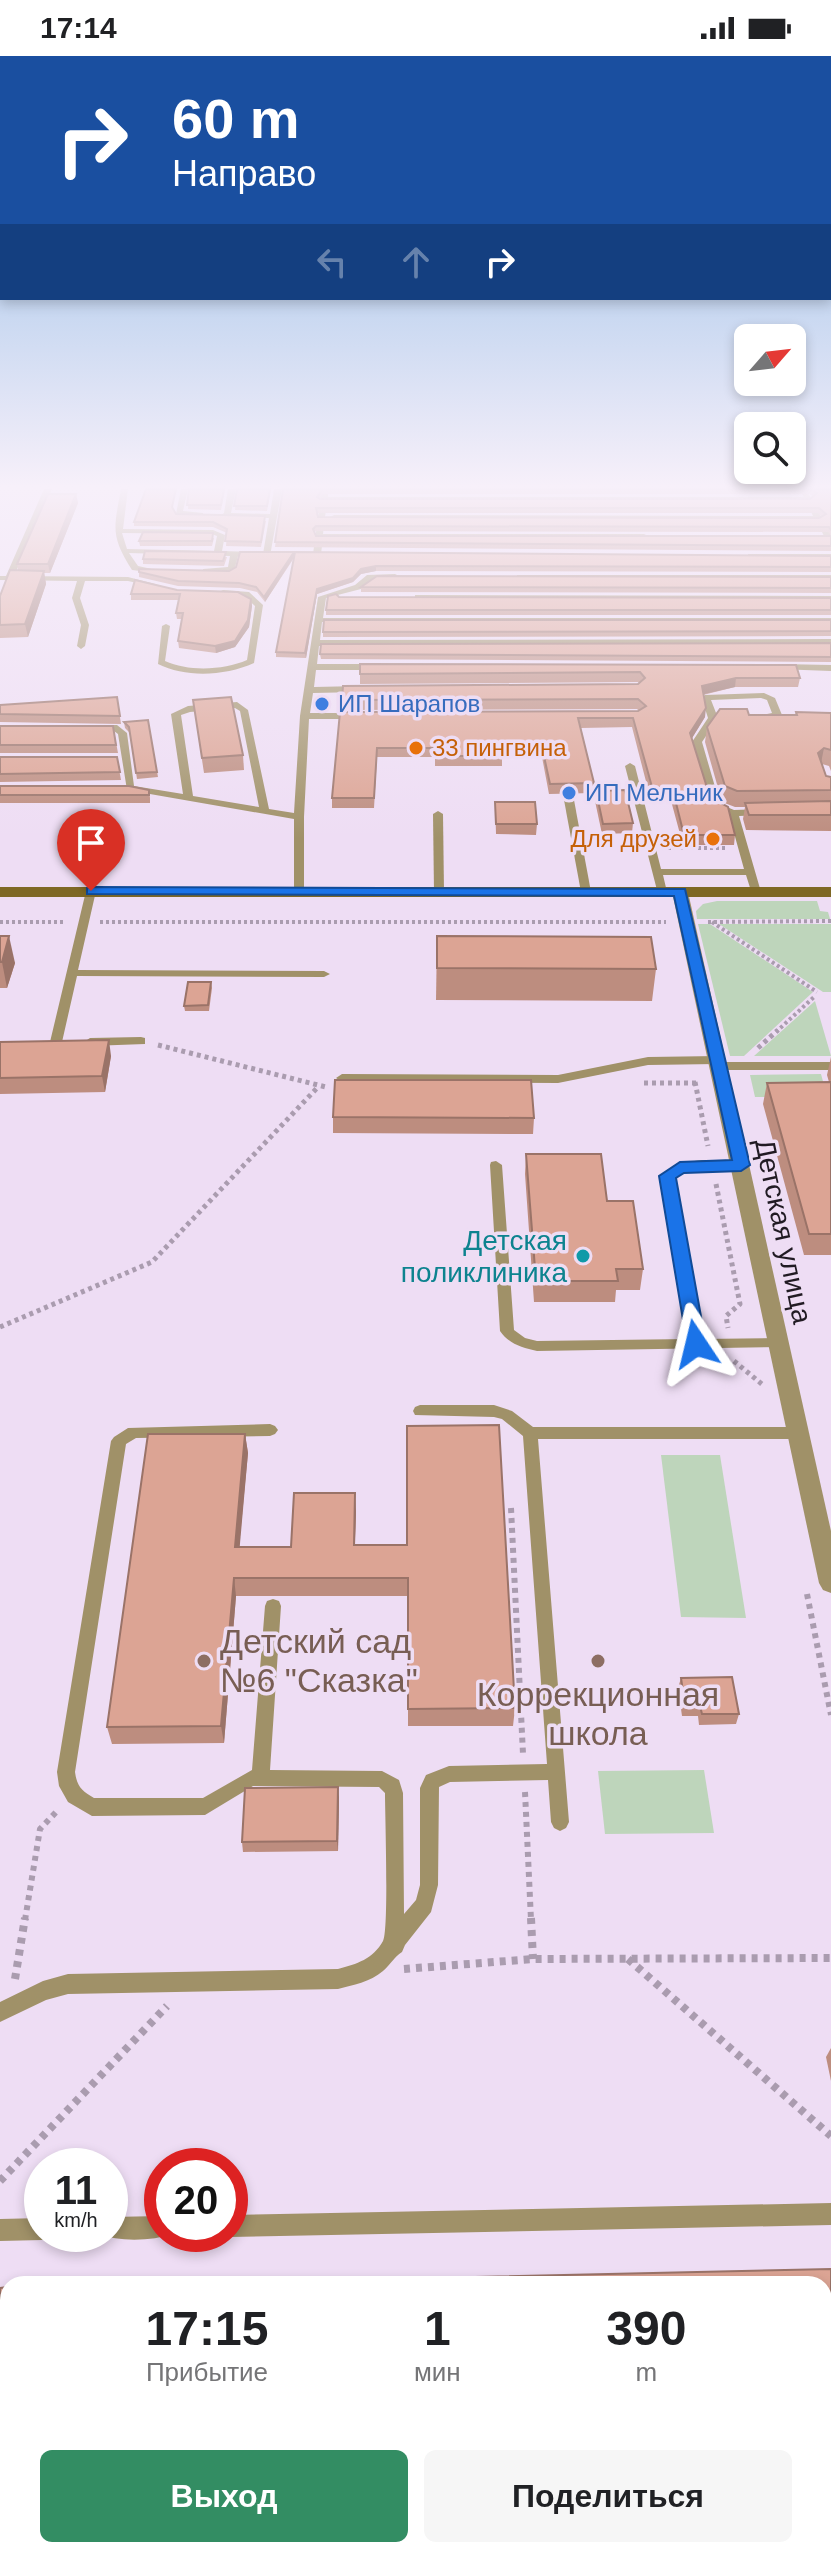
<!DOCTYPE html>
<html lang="ru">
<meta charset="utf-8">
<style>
body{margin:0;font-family:Helvetica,sans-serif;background:#f6f6f6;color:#202124;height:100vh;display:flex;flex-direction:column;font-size:30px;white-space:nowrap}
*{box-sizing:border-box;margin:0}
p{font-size:26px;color:#757577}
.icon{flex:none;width:44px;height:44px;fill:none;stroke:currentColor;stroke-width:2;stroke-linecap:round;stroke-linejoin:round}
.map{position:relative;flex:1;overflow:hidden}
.side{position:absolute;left:0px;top:2220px;width:832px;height:282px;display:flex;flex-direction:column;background:#fff;border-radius:24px 24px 0 0;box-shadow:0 4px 12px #0003}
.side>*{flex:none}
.top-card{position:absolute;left:0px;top:0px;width:832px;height:244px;box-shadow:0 4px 12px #0003;background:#1a4fa0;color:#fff;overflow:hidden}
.needle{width:52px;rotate:62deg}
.controls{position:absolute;left:734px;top:268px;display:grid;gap:16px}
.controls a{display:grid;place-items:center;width:72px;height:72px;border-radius:12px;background:#fff;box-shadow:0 4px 12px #0003;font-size:40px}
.speed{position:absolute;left:24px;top:2092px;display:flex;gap:16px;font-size:40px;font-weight:700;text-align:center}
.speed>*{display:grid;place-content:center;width:104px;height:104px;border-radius:50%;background:#fff;box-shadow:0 4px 12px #0003;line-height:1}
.speed small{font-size:20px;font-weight:400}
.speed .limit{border:12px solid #d22;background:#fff;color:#111}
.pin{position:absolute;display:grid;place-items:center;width:68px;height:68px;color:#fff;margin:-82px -34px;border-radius:50% 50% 50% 0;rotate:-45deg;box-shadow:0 0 8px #0007}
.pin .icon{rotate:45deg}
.me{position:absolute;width:88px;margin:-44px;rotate:350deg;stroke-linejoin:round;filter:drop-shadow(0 0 6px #0008)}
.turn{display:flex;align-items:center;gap:28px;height:168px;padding:0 40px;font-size:36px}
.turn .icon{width:104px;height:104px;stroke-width:2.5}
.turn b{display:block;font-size:56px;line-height:68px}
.lanes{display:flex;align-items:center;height:76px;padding:0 40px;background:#0003;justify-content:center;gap:40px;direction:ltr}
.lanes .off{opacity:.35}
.eta{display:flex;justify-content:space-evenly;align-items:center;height:136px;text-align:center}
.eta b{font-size:48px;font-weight:600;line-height:56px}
.cta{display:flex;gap:16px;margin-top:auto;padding:16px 40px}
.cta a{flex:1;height:92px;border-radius:12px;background:#338d63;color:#fff;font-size:32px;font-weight:600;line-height:92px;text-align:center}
.cta a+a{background:#f6f6f6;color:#202124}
.status{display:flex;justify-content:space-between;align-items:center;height:56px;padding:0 40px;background:#fff;direction:ltr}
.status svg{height:22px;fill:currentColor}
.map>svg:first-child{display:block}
</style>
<div class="status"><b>17:14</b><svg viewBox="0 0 49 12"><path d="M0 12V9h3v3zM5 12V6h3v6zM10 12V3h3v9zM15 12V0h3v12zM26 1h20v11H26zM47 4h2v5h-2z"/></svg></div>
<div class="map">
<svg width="831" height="2501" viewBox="0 0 831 2501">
<rect width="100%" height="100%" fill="#eeddf4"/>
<g fill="#bed5bb">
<polygon points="717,845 817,845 820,855 828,856 830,863 697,863 696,855 703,848"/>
<polygon points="698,868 710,868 813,936 744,1000 730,1000"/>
<polygon points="719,868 831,868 831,936 823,936"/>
<polygon points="815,945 831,1000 754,1000"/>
<polygon points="821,1018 827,1040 755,1041 750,1019"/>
<polygon points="661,1399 720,1399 746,1562 681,1561"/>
<polygon points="704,1714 714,1777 605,1778 598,1715"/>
</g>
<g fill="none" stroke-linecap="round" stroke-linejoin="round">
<g stroke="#aa9caf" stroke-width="4" stroke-dasharray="3 3" stroke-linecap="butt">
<polyline points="668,792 726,792"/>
<polyline points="0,866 66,866"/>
<polyline points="100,866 666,866"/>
<polyline points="708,866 831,865"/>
<polyline points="712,866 817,936"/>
<polyline points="776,976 814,941"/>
</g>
<g stroke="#aa9caf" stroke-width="5" stroke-dasharray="4 4" stroke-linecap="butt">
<polyline points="158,989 326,1031"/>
<polyline points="758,992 778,974"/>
<polyline points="695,1026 708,1090"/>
<polyline points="644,1027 698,1027"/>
<polyline points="716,1128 740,1248 726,1260 728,1272"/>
<polyline points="0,1271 152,1206 318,1031"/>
<polyline points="734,1305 763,1329"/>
</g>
<g stroke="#aa9caf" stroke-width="6" stroke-dasharray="5 5" stroke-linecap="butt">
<polyline points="511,1452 523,1698"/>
<polyline points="807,1538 831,1659"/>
<polyline points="525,1736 531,1864"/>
<polyline points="25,1864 40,1773 58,1754"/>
</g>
<g stroke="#aa9caf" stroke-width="8" stroke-dasharray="6 6" stroke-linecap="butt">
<polyline points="531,1862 533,1903"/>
<polyline points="628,1903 831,2080"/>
<polyline points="404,1913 533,1903 831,1902"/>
<polyline points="15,1923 25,1862"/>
<polyline points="0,2125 167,1950"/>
</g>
<g fill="#a09168" fill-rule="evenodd">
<polygon points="44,433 52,433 14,520 128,521 155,528 151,530 128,525 85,525 80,542 89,569 85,590 81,593 77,590 81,569 72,542 77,525 0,524 0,520 6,520"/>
<path d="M121 433H128L123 473 213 474 225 479 222 495 259 496 263 498 259 500H238L234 515 206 517H203V513L228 511 230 500 129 497 138 510 161 515 157 517 132 514C110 479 114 472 121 433ZM122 477 212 478 217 480 214 495 127 493Z"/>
<polygon points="181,433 188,433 183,455 203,457 203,461 185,461 176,458"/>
<polygon points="228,433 236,433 231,457 270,458 274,433 282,433 270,500 263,498 269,462 225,461 221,459 224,457"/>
<polygon points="322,433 328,433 328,441 804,441 799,433 806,433 831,479 831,488 827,486 816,464 334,463 330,461 334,459 813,460 806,445 327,445 323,478 644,478 648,480 644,482 323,482 321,498 317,500 313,498"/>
<rect x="748" y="498" width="83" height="4"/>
<path d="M395 518 399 520 398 522 372 523 361 533 326 542 323 562H831V566H322L320 584 831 583V589L319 590 317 608H379L383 611 379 614H316L314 631 360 630 364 633 360 636 313 637 310 657H357L362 660 357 663H309L304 761V835L299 838 294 835V763L127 734 118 678 114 675 93 673V669H117L127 677 134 730 183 738 171 658 188 650 237 646 248 654 269 753 294 757 300 660 318 541 355 529 367 519ZM235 652 240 655 259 751 193 740 181 659 190 656Z"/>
<rect x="517" y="519" width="314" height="4"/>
<path d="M223 534 249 536 263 549 254 607C225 620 186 622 158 608L162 570 166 568 170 570 165 605C189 616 224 614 247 604L255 550 244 540 220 538 219 536Z"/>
<polygon points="415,539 831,540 831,544 418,543 415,543"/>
<polygon points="780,608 831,609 831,615 777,613 776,611"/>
<polygon points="764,637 775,642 782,659 780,661 756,664 756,660 772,657 767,644 761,642 711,644 718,662 702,686 720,748 734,754 763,753 768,756 763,759 739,760 761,836 760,838 752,838 746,819 663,819 667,836 666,838 658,838 625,710 630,707 635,710 661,813 744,813 729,759 711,750 692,686 708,662 702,643 705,639"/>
<polygon points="569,741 574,744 591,836 586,839 581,836 564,744"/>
<polygon points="438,755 443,758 444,836 439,839 434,836 433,758"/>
<polygon points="91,832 96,835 78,914 324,915 330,918 324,921 77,920 62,986 56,990 52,989 50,986 86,835"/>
<polygon points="141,981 145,982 145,988 90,990 84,986 90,982"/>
<polygon points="718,1000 722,1001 722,1006 831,1006 831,1014 720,1014 716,1013 716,1008 648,1009 558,1027 342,1026 336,1022 342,1018 558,1019 648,1001"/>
<path d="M702 1104 741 1105 747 1109 741 1113 691 1114 674 1121 702 1283 780 1282 785 1283 787 1287 785 1291 537 1295C522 1292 509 1288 500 1275L490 1109 491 1106 496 1105 502 1109 514 1274 525 1282 537 1285 688 1283 661 1120C671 1108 686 1106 702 1104Z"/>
<path d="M420 1349H494L512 1355 533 1371H799L804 1373 807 1377 804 1381 799 1383H538L569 1766 566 1772 560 1775 554 1772 551 1766 548 1724 450 1726 439 1731 438 1829 431 1856 405 1889 402 1896C394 1901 390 1909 383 1915 370 1926 353 1929 338 1933L68 1938 46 1944 0 1966V1946L43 1925 68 1918 338 1913C357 1908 373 1903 383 1885 389 1875 385 1758 385 1737L379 1731 253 1730 205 1759 92 1760 68 1746 59 1730 57 1716 111 1385 114 1381 128 1372 270 1368 275 1370 278 1374 275 1378 270 1380 136 1382 126 1388 75 1716C77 1731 82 1735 94 1742H203L252 1714 265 1550 267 1545 273 1543 279 1545 281 1550 270 1714 382 1715 399 1724 403 1737 404 1858 416 1844 420 1829V1732L426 1719 449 1710 547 1708 523 1380 502 1363 494 1361 415 1359 413 1355 415 1351Z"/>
<polygon points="831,2147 831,2169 230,2181 223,2178 230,2178 230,2159"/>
<path d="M162 2160V2178H170C157 2185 114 2186 102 2178H110V2161Z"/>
<polygon points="42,2162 42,2178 51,2178 50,2181 42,2184 0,2185 0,2163"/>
<rect x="824" y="2410" width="7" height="24"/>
<polygon points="8,2429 8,2453 0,2454 0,2430"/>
</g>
<polygon fill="#a09168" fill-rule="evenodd" points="680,831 688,836 831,1475 831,1537 823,1534 819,1527 672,836"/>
<rect fill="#7e6825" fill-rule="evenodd" x="0" y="831" width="831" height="10"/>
</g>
<g fill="#bd8d7f" fill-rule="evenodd">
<polygon points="189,433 225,433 221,454 188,453"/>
<polygon points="237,433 271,433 267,455 235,454"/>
<path d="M283 433H831V479L828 476 316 475 314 477 316 480H831V495L275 491ZM323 438H809L813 440 810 443H320ZM317 457H818L822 461 819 462 318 461Z"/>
<polygon points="76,438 78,447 50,517 44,517 46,528 28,581 0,582 0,540 18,515 17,508"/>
<polygon points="173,452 176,458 266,465 261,491 226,490 227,477 213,471 134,470 134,466"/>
<polygon points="214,482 212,490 140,490 139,485"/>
<polygon points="240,496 831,500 831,516 376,515 361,518 353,526 317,538 306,602 276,601 276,596 294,502 265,546 257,536 240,532 178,530 139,521 139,516 229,515 236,511"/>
<polygon points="227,501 224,510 143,508 143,503"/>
<polygon points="831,521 831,537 361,536 361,531"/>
<polygon points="177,534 251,543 252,550 249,571 235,591 216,597 179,592 178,585 182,563 177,563 176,557 179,544 131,544 131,538"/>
<polygon points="339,541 831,542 831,559 326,559 326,554"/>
<polygon points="831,564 831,580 323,581 323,576"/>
<polygon points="831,587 831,606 321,603 320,598"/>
<polygon points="360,608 800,622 798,631 735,631 703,639 705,661 692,682 710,741 735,779 734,789 683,789 670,741 650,741 632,671 581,672 594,727 593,737 549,738 542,701 502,701 502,710 435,710 435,701 377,701 374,752 332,752 332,742 340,656 639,655 637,653 342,654 342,644 638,628 639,626 360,628"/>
<polygon points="117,641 121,668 0,666 0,649"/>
<polygon points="193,644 243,699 244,714 204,717"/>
<polygon points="796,656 831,657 831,715 829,710 822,708 826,720 831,721 831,775 746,774 743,763 745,751 735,751 722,746 705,686 707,671 795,659"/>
<polygon points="148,664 158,721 137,723 130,677 125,672 124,666"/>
<polygon points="0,670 113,670 118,697 0,697"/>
<polygon points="0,701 117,701 121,724 0,726"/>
<polygon points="0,730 149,734 150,742 150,747 0,747"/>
<polygon points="596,735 633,767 632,777 602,778 595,745"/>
<polygon points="495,746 537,768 536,779 496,778"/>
<polygon points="0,880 15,907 7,932 0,932"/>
<polygon points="437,880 656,913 652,945 436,944"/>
<polygon points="211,926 212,932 209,955 185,955 184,950"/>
<polygon points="0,986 111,1000 105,1036 0,1038"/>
<polygon points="831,1001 831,1199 804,1199 763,1048 767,1027 829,1026 827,1019"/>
<polygon points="333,1061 534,1062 533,1078 333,1077"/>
<polygon points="526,1098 607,1145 643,1213 640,1234 616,1234 615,1246 534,1246 525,1118"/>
<polygon points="245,1378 248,1397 239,1491 291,1491 356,1455 355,1489 407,1489 515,1652 513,1670 408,1670 408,1540 236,1540 224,1687 112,1688 107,1671"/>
<polygon points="681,1622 739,1658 736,1668 699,1669 698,1660 682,1660 678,1632"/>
<polygon points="339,1741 338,1795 243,1796 242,1786"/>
<polygon points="831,1992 831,2025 826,2001"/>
<polygon points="831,2213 831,2336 824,2336 824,2228"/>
<polygon points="8,2231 8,2355 0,2356 0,2232"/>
</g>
<g fill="#9a7368">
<polygon points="76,438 78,447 50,517 48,508"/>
<polygon points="294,496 294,501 265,546 264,541"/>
<polygon points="376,510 376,515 361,518 353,526 317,538 306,602 305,597 317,533 361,513"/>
<polygon points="44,515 46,528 28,581 25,568"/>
<polygon points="251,543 252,550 249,571 235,591 216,597 215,590"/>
<polygon points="736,622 735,631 700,639 702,630"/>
<polygon points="706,652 705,661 689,687 690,677"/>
<polygon points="824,692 821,707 818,697"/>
<polygon points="9,880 15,907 7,932 2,906"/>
<polygon points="109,984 111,1000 105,1036 102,1020"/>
<polygon points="245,1378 248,1397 238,1510 235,1491"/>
<polygon points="355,1437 356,1455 354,1507 354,1489"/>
<polygon points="234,1522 236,1540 224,1687 221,1670"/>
<polygon points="338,1731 339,1741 338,1795 337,1785"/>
</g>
<g fill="#dca494" stroke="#9a7368" stroke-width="2" fill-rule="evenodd">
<polygon points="146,433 176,433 172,451 176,458 265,460 261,486 225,485 227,473 213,466 134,466"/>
<polygon points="189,433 224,433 221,449 187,449"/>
<polygon points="237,433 270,433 267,450 234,450"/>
<path d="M283 433H831V474L829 471 316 470 313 473 316 480H831V490L275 486ZM323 433H810L817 437 810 443H320L317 441ZM316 452H819L826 458 819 462 318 461Z"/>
<polygon points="48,438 76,438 48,508 17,508"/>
<polygon points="143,476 213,477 212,485 139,485"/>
<polygon points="145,495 226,496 223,505 143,503"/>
<polygon points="240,496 294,496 264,541 256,531 239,527 178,525 139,516 139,513 229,515 236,511"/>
<polygon points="295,496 831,500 831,511 376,510 361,513 353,522 317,533 305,597 276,596"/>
<polygon points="10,514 44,515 25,568 0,569 0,540"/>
<polygon points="377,520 831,521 831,532 361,531"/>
<polygon points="135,524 177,534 238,536 251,543 248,564 235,585 215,590 178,585 183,557 176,557 180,538 131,538"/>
<polygon points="336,538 339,541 831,542 831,554 326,554 328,540"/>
<polygon points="324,564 831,564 831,575 323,576"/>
<polygon points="831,587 831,601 320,598 321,588"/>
<polygon points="360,608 796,609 800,622 736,622 702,630 706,652 690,677 710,741 728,751 735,779 684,779 672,731 652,731 633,662 578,662 594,727 550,728 542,691 501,691 502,700 435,700 435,692 377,692 374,742 332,742 340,656 638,655 646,650 638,643 342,644 343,630 638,628 645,622 640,616 360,618"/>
<polygon points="117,641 120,660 0,658 0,649"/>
<polygon points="231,641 243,699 202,702 193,644"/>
<polygon points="720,653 747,653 749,659 797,659 796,656 831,657 831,694 824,692 818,697 826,720 831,721 831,734 737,735 725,730 707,671"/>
<polygon points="148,664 157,716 136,717 129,671 124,666"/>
<polygon points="0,670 113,670 116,689 0,689"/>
<polygon points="0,701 117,701 120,716 0,718"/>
<polygon points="0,730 129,730 149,734 149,739 0,739"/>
<polygon points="625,734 633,767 603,768 596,735"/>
<polygon points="831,745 831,759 749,759 745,747"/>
<polygon points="495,746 535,746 537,768 496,768"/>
<polygon points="0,880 9,880 2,906 0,906"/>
<polygon points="437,880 651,881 656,913 437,912"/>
<polygon points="188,926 211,926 208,949 184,950"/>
<polygon points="109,984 102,1020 0,1022 0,986"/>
<polygon points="335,1024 531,1024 534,1062 333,1061"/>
<polygon points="831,1026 831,1178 809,1178 767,1027"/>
<polygon points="526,1098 601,1098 607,1145 633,1145 643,1213 616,1213 618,1225 536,1225"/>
<polygon points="499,1369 515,1652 408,1653 408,1522 234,1522 221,1670 107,1671 148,1378 245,1378 235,1491 291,1491 294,1437 355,1437 354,1489 407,1489 407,1370"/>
<polygon points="732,1621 739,1658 702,1658 700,1650 685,1650 681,1622"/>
<polygon points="338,1731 337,1785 242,1786 245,1732"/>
<polygon points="831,2213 831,2326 824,2326 824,2228 158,2228"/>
<polygon points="8,2231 8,2345 0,2345 0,2232"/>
</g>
<linearGradient id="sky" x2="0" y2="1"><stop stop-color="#85b5e4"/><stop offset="0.55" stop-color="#f7f0fa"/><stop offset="1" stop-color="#f7f0fa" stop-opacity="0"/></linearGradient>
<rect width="831" height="783" fill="url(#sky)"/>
<polygon fill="#1a73e8" stroke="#114b97" stroke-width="2" points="91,831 685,833 750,1109 741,1115 684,1117 676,1122 706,1288 703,1293 690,1293 687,1288 659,1120 680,1106 732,1104 674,840 87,838 87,832"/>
<g fill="#3f7fe0" stroke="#eeddf4" stroke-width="3">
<circle cx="322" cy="648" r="8"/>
<circle cx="569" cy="737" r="8"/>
</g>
<g fill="#e8710a" stroke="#eeddf4" stroke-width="3">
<circle cx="416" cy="692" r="8"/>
<circle cx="713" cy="783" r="8"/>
</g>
<circle fill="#0f9aa8" stroke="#eeddf4" stroke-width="3" cx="583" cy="1200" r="8"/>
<g fill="#8d6e63" stroke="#eeddf4" stroke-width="3">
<circle cx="204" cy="1605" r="8"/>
<circle cx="598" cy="1605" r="8"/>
</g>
<g text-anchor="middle" stroke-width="7" stroke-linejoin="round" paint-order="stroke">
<g font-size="24" fill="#366cbe" stroke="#eeddf4" text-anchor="start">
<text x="338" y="656">ИП Шарапов</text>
<text x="585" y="745">ИП Мельник</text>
</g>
<g font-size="24" fill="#c56008" stroke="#eeddf4" text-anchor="start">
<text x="432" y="700">33 пингвина</text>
<text x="697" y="791" text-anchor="end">Для друзей</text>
</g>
<g font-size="28" fill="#211b23" stroke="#eeddf4">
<text transform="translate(784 1175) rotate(78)" y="10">Детская улица</text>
</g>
<g font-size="28" fill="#0d838f" stroke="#eeddf4" text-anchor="end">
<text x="567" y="1194">Детская<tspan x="567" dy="32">поликлиника</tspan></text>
</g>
<g font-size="34" fill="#785e54" stroke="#eeddf4" text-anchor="start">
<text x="220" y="1597">Детский сад<tspan x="220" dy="39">№6 "Сказка"</tspan></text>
<text x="598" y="1650" text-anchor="middle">Коррекционная<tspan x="598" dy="39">школа</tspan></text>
</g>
</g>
</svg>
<div class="controls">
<a><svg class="needle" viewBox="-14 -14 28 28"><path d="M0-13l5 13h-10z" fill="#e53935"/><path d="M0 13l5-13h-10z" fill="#757577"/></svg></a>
<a><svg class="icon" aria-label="search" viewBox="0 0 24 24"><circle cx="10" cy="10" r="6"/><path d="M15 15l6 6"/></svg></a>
</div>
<div class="speed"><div>11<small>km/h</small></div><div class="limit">20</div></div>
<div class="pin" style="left:91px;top:835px;background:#d93025"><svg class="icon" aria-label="arrive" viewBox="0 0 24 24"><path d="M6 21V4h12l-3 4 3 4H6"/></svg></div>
<svg class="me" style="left:696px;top:1288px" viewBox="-20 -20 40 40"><path d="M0-17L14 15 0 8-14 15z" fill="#1a73e8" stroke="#fff" stroke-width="4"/></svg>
<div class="top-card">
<div class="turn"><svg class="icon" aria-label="right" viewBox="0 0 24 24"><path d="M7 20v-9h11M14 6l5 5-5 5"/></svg><div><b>60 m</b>Направо</div></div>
<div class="lanes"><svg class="icon off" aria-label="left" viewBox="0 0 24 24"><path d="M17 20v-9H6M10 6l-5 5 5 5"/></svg><svg class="icon off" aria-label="ahead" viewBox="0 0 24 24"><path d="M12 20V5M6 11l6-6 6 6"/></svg><svg class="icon" aria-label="right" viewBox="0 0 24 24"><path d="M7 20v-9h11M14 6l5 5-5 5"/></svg></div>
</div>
<section class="side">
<div class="eta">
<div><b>17:15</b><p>Прибытие</p></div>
<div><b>1</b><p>мин</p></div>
<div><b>390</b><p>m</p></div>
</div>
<div class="cta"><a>Выход</a><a>Поделиться</a></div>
</section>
</div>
